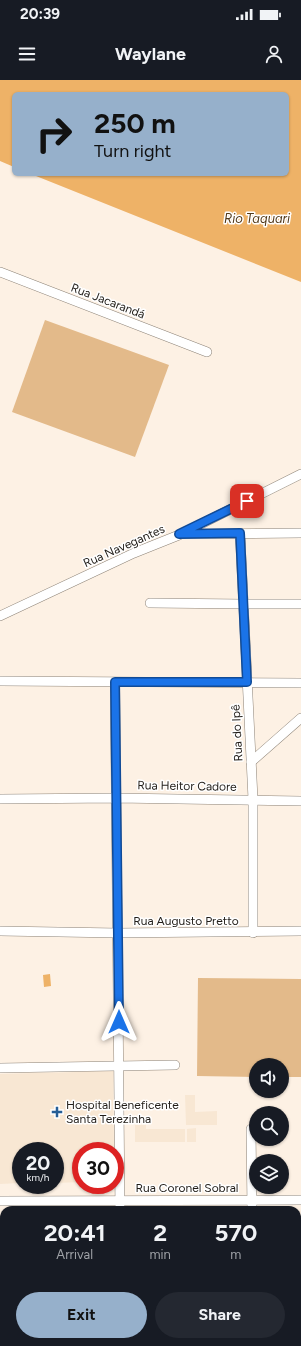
<!DOCTYPE html>
<meta charset="utf-8">
<style>
body{margin:0;font-family:Figtree,sans-serif;background:#242831;color:#f1f3f6;height:100vh;display:flex;flex-direction:column;font-size:15px;white-space:nowrap}
*{box-sizing:border-box;margin:0}
p{font-size:13px;color:#9ea1a6}
.icon{flex:none;width:22px;height:22px;fill:none;stroke:currentColor;stroke-width:2;stroke-linecap:round;stroke-linejoin:round}
.map{position:relative;flex:1;overflow:hidden}
.details{position:absolute;left:0px;top:1126px;width:301px;height:140px;display:flex;flex-direction:column;background:#171b24;border-radius:12px 12px 0 0;box-shadow:0 1px 3px #0004}
.details>*{flex:none}
.hud{position:absolute;left:12px;top:12px;width:277px;height:84px;border-radius:6px;box-shadow:0 1px 3px #0004;background:#96b0cb;color:#111;overflow:hidden}
.buttons{position:absolute;left:249px;top:978px;display:grid;gap:8px}
.buttons a{display:grid;place-items:center;width:40px;height:40px;border-radius:50%;background:#171b24;box-shadow:0 1px 3px #0004;font-size:20px}
.speed{position:absolute;left:12px;top:1062px;display:flex;gap:8px;font-size:20px;font-weight:700;text-align:center}
.speed>*{display:grid;place-content:center;width:52px;height:52px;border-radius:50%;background:#171b24;box-shadow:0 1px 3px #0004;line-height:1}
.speed small{font-size:10px;font-weight:400}
.speed .limit{border:6px solid #d22;background:#fff;color:#111}
.pin{position:absolute;display:grid;place-items:center;width:34px;height:34px;color:#fff;margin:-17px;border-radius:8px;box-shadow:0 2px 6px #0006}
.me{position:absolute;width:44px;margin:-22px;rotate:0deg;stroke-linejoin:round;filter:drop-shadow(0 0 3px #0008)}
.turn{display:flex;align-items:center;gap:14px;height:84px;padding:0 16px;font-size:18px}
.turn .icon{width:52px;height:52px;stroke-width:2.5}
.turn b{display:block;font-size:28px;line-height:34px}
.eta{display:flex;justify-content:space-evenly;align-items:center;height:68px;text-align:center}
.eta b{font-size:24px;font-weight:700;line-height:28px}
.action{display:flex;gap:8px;margin-top:auto;padding:8px 16px}
.action a{flex:1;height:46px;border-radius:24px;background:#96b0cb;color:#111;font-size:16px;font-weight:700;line-height:46px;text-align:center}
.action a+a{background:#242831;color:#f1f3f6}
.status{display:flex;justify-content:space-between;align-items:center;height:28px;padding:0 20px;background:#171b24;direction:ltr}
.status svg{height:11px;fill:currentColor}
header{display:flex;justify-content:space-between;align-items:center;height:52px;padding:0 16px;background:#171b24;font-size:18px;font-weight:700}
.map>svg:first-child{display:block}
</style>
<div class="status"><b>20:39</b><svg viewBox="0 0 49 12"><path d="M0 12V9h3v3zM5 12V6h3v6zM10 12V3h3v9zM15 12V0h3v12zM26 1h20v11H26zM47 4h2v5h-2z"/></svg></div>
<header><svg class="icon" aria-label="menu" viewBox="0 0 24 24"><path d="M4 6h16M4 12h16M4 18h16"/></svg>Waylane<svg class="icon" aria-label="person" viewBox="0 0 24 24"><circle cx="12" cy="8" r="4"/><path d="M4 21q1-7 8-7t8 7"/></svg></header>
<div class="map">
<svg width="301" height="1266" viewBox="0 0 301 1266">
<rect width="100%" height="100%" fill="#fdf1e4"/>
<g fill="#f8e7d3">
<polygon points="113,991 114,1071 81,1071 81,1102 55,1103 55,1071 21,1071 21,1103 0,1104 0,994"/>
<polygon points="185,1015 195,1015 195,1032 217,1031 217,1045 186,1045"/>
<polygon points="135,1045 146,1045 146,1049 185,1049 185,1062 135,1062"/>
<polygon points="196,1048 196,1062 187,1062 187,1049"/>
</g>
<g fill="#e3ba8a">
<polygon points="45,240 169,285 135,377 12,332"/>
<polygon points="198,898 301,899 301,997 282,997 282,985 256,985 256,997 197,996"/>
</g>
<g fill="#eeb267">
<polygon points="0,0 301,0 301,202 31,94 287,94 287,14 14,14 14,87 0,81"/>
<polygon points="50,894 51,906 44,907 43,895"/>
</g>
<g fill="none" stroke-linecap="round" stroke-linejoin="round">
<g stroke="#8d8377" stroke-width="10">
<g id="minor">
<polyline points="0,192 207,272"/>
<polyline points="240,453 253,719 253,853"/>
<polyline points="182,454 301,453"/>
<polyline points="150,523 244,524 301,524"/>
<polyline points="0,536 134,473 179,455 301,394"/>
<polyline points="0,601 301,603"/>
<polyline points="115,602 120,1130"/>
<polyline points="251,682 301,638"/>
<polyline points="0,719 117,718 301,721"/>
<polyline points="0,851 118,853 301,851"/>
<polyline points="0,988 175,985"/>
<polyline points="251,1049 252,1130"/>
<polyline points="0,1121 301,1120"/>
<polyline points="297,1256 301,1256"/>
<polyline points="0,1258 4,1258"/>
<polyline points="257,1262 257,1266"/>
<polyline points="122,1266 122,1262"/>
</g>
</g>
<use href="#minor" stroke="#fff" stroke-width="9"/>
</g>
<g fill="none" stroke-linecap="round" stroke-linejoin="round">
<g stroke="#114b97" stroke-width="10">
<polyline id="route" points="119,942 115,602 247,602 240,453 179,454 247,421"/>
</g>
<use href="#route" stroke="#1a73e8" stroke-width="7"/>
</g>
<path fill="#265e96" stroke="#fff" stroke-width="1.5" d="M55 1026h4v4h4v4h-4v4h-4v-4h-4v-4h4z"/>
<g text-anchor="middle" stroke-width="3" stroke-linejoin="round" paint-order="stroke">
<g font-size="12" fill="#211d18" stroke="#fff">
<text transform="translate(108 221) rotate(21)" y="4">Rua Jacarandá</text>
<text transform="translate(124 466) rotate(-24)" y="4">Rua Navegantes</text>
<text transform="translate(237 653) rotate(-93)" y="4">Rua do Ipê</text>
<text transform="translate(187 706) rotate(1)" y="4">Rua Heitor Cadore</text>
<text x="186" y="845">Rua Augusto Pretto</text>
<text x="187" y="1112">Rua Coronel Sobral</text>
</g>
<g font-size="12" fill="#211d18" stroke="#fff" text-anchor="start">
<text x="66" y="1029">Hospital Beneficente<tspan x="66" dy="14">Santa Terezinha</tspan></text>
</g>
<g font-size="13" font-style="italic" fill="#523919" stroke="#fff">
<text x="257" y="143">Rio Taquari</text>
</g>
</g>
</svg>
<div class="buttons">
<a><svg class="icon" aria-label="sound" viewBox="0 0 24 24"><path d="M4 9h4l5-4v14l-5-4H4zM17 9q2 3 0 6"/></svg></a>
<a><svg class="icon" aria-label="search" viewBox="0 0 24 24"><circle cx="10" cy="10" r="6"/><path d="M15 15l6 6"/></svg></a>
<a><svg class="icon" aria-label="layers" viewBox="0 0 24 24"><path d="M12 4l9 5-9 5-9-5zM3 14l9 5 9-5"/></svg></a>
</div>
<div class="speed"><div>20<small>km/h</small></div><div class="limit">30</div></div>
<div class="pin" style="left:247px;top:421px;background:#d93025"><svg class="icon" aria-label="arrive" viewBox="0 0 24 24"><path d="M6 21V4h12l-3 4 3 4H6"/></svg></div>
<svg class="me" style="left:119px;top:942px" viewBox="-20 -20 40 40"><path d="M0-17L14 15 0 8-14 15z" fill="#1a73e8" stroke="#fff" stroke-width="4"/></svg>
<div class="hud">
<div class="turn"><svg class="icon" aria-label="right" viewBox="0 0 24 24"><path d="M7 20v-9h11M14 6l5 5-5 5"/></svg><div><b>250 m</b>Turn right</div></div>
</div>
<section class="details">
<div class="eta">
<div><b>20:41</b><p>Arrival</p></div>
<div><b>2</b><p>min</p></div>
<div><b>570</b><p>m</p></div>
</div>
<div class="action"><a>Exit</a><a>Share</a></div>
</section>
</div>
